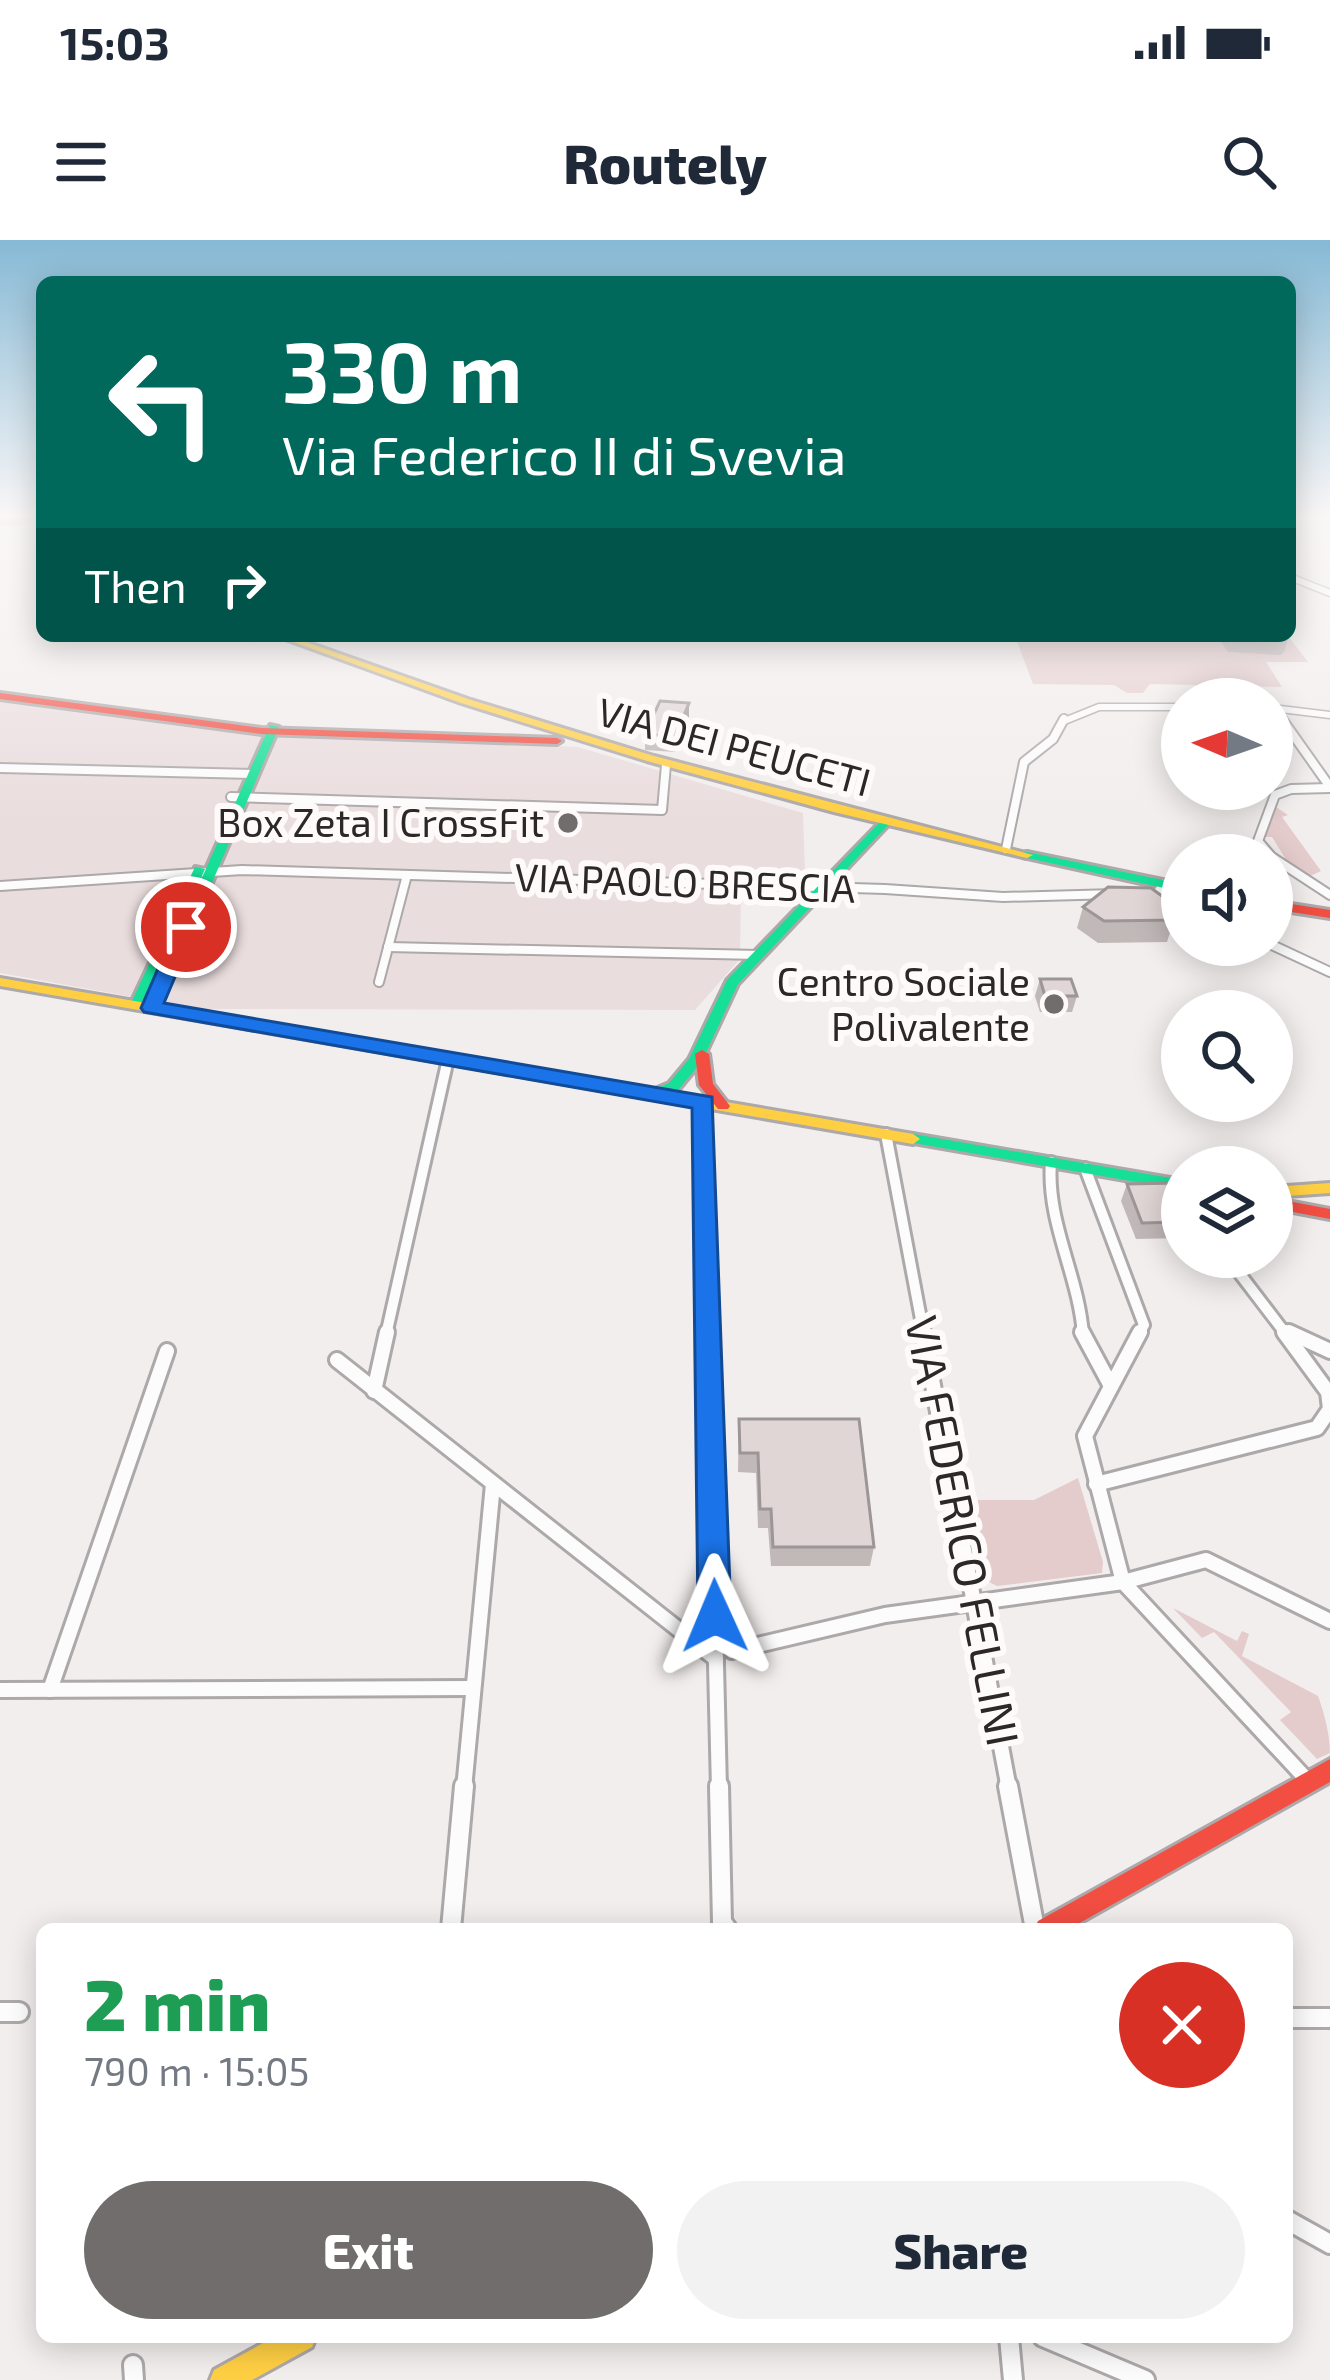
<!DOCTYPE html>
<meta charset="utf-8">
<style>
body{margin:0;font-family:"Exo 2",sans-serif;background:#f2f2f3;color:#1f2937;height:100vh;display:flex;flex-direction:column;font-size:45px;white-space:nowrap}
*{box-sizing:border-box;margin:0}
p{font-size:39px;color:#747a83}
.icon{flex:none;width:66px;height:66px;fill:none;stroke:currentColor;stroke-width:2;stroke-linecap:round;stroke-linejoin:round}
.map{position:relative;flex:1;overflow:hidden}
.panel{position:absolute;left:36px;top:1683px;width:1257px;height:420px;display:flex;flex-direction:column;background:#fff;border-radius:18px;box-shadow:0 6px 30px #0003}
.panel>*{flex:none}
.guide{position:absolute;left:36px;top:36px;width:1260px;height:366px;border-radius:18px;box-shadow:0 6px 30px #0003;background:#00695c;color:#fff;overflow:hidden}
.needle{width:78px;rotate:272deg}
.tools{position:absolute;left:1161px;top:438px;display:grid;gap:24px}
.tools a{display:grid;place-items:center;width:132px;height:132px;border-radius:50%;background:#fff;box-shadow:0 6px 30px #0003;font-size:60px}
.pin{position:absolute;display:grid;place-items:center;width:102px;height:102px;color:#fff;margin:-51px;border:6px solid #fff;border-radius:50%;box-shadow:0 3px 12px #0007}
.me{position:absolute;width:132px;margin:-66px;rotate:359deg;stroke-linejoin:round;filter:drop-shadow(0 0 9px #0008)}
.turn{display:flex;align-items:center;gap:42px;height:252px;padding:0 48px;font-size:54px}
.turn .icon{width:156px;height:156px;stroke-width:2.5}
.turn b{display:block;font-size:84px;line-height:102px}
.then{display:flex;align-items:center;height:114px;padding:0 48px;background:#0003;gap:24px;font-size:45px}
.round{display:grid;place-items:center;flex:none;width:126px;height:126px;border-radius:63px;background:#f2f2f3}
.overview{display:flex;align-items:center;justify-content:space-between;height:204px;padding:0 48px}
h1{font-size:72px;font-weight:800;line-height:90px;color:#1e9e55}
.cta{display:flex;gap:24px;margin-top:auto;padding:24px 48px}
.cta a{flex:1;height:138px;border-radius:72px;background:#726d6d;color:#fff;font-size:48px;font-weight:800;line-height:138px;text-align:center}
.cta a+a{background:#f2f2f3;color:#1f2937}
.status{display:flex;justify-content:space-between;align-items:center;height:84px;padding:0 60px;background:#fff;direction:ltr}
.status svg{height:33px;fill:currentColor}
header{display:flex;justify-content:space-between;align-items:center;height:156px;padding:0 48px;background:#fff;font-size:54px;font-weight:800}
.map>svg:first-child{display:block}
</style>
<div class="status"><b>15:03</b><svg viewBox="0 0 49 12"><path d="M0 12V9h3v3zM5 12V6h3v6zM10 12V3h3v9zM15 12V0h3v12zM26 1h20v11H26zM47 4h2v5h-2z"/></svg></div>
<header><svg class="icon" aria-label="menu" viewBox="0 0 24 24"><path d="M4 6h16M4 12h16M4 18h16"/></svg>Routely<svg class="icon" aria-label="search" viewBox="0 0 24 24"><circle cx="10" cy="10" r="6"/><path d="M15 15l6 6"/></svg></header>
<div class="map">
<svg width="1330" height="2140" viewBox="0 0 1330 2140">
<rect width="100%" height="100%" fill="#f3eeee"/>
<polygon fill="#eaddde" points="0,459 251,492 578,507 803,573 805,634 758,632 757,649 741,649 740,719 695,770 199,769 0,733"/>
<g fill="#e4cbcc">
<polygon points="1015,396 1288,396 1308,422 1266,422 1282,447 1150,444 1143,453 1127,453 1114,445 1033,444"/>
<polygon points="1276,567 1288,575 1282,577 1321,631 1308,637 1281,620 1285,618 1272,597 1264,597"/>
<polygon points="1078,1238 1103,1322 1102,1333 997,1346 983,1339 967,1260 1034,1260"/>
<path d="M1173 1368 1237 1401 1242 1391 1249 1394 1242 1416 1318 1456C1324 1472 1330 1495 1330 1513L1317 1519 1280 1480 1291 1472 1214 1392 1202 1398Z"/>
</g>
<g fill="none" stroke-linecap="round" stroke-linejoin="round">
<g stroke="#ada8a9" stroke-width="9">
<g id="street-far4">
<polyline points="1290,337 1330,353"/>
<polyline points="1272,468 1330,475"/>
<polyline points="1275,468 1284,482"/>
<polyline points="1062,482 1099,467 1182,467"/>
</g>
</g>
<g stroke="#ada8a9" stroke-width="12">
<g id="street-far3">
<polyline points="1282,479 1330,547"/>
<polyline points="0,528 253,534"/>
<polyline points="231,557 662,570 666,525"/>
<polyline points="1006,609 1024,522 1053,499 1064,479"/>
<polyline points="1270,615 1258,601 1275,555 1291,549 1330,548"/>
<polyline points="1272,617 1330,655"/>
<polyline points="1163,644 1158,652 1182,663"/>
<polyline points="0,646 242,630 885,649 1003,657 1115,654"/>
<polyline points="1272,705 1330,732"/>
<polyline points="388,707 759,715"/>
<polyline points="379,742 407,635"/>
</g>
</g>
<g stroke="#ada8a9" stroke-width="16">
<g id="street-far2">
<polyline points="703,863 708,1095"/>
<polyline points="886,894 924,1095"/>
<path d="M1051 922C1046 982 1079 1036 1083 1095"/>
<polyline points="1085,928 1144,1085 1138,1095"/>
<polyline points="1227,1017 1282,1089 1296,1095"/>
<polyline points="1282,1089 1287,1095"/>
<polyline points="386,1095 448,819"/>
</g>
</g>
<g stroke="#ada8a9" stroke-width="20">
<g id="street-far1">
<polyline points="708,1092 719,1549"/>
<polyline points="923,1092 1009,1549"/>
<polyline points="1082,1092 1111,1146"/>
<polyline points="1140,1092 1085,1196 1123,1342 1309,1542"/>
<polyline points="1289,1092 1330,1111"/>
<polyline points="337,1120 716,1419"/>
<polyline points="374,1151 387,1092"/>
<polyline points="1096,1244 1317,1188 1330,1169 1328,1152 1284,1092"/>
<polyline points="732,1411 885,1375 1123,1342 1206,1320 1330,1381"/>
<polyline points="0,1450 472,1448"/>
<polyline points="50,1450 167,1111"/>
<polyline points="464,1549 493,1244"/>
</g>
</g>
<g stroke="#ada8a9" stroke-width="24">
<g id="street">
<polyline points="719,1546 722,1682 727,1689"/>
<polyline points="1008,1546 1035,1689"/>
<polyline points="451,1689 464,1546"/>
<polyline points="0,1772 19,1772"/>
<polyline points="1287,1778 1330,1778"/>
<polyline points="1287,1980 1330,2004"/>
<polyline points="1009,2097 1013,2140"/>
<polyline points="1043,2097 1145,2140"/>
<polyline points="133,2125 134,2140"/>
</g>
</g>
<g stroke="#ada8a9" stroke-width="6">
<g id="fast">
<polygon points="270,485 279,487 158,768 156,771 146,771 144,768"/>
<polygon points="883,579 892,581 738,744 702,821 679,849 663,856 653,856 653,850 669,843 689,819 727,740"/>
<polygon points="1027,612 1182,644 1182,652 1023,617 1023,613"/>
<polygon points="195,627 205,629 144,765 142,768 132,768 130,765"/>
<polygon points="913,894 1182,940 1182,950 908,902 906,899"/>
</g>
</g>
<g stroke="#ada8a9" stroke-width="6">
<g id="slow">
<polygon points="277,396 289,396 468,459 654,516 1033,615 1027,618 834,572 647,521 461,463"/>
<polygon points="0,738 913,894 920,899 913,904 0,746"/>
<polygon points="1330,943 1330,953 1272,957 1272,947"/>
<polygon points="274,2097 316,2097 312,2107 252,2140 210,2140 214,2130"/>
</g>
</g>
<g stroke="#ada8a9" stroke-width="6">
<g id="jam">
<polygon points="23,276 33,276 16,284 0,283 0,279 15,280"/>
<polygon points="0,453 262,488 557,498 562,501 557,504 262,494 0,459"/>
<polygon points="1272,661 1330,670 1330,678 1272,669"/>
<polygon points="702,810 709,814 713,844 730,866 728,869 718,869 699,845 695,814"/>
<polygon points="1272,958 1330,969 1330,979 1272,968"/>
<polygon points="1330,1519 1330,1542 1069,1689 1034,1689 1038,1681"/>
</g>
</g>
<use href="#street-far4" stroke="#fdfcfc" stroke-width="6"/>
<use href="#street-far3" stroke="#fdfcfc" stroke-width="8"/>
<use href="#street-far2" stroke="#fdfcfc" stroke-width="10"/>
<use href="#street-far1" stroke="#fdfcfc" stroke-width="14"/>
<use href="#street" stroke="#fdfcfc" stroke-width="18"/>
<use href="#fast" fill="#16e098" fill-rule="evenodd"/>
<use href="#slow" fill="#ffcf43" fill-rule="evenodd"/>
<use href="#jam" fill="#f24e42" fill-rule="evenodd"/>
</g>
<g fill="#c1b8b8">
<polygon points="1217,396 1289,396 1284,412 1281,415 1228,412"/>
<polygon points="689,478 675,512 645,510 645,494"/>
<polygon points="1083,667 1174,680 1167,702 1098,703 1077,688"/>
<polygon points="1040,739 1077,756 1072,772 1040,772 1035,756"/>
<polygon points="1127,944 1182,952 1182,998 1136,999 1121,961"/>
<polygon points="739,1179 874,1307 870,1326 771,1326 768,1288 758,1288 756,1233 738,1232"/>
</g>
<polygon fill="#9d9696" points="689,463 689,478 675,512 675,497"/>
<g fill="#e0d6d6" stroke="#9d9696" stroke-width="3">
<polygon points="660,461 689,463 675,497 645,494"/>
<polygon points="1108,647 1151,648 1177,667 1174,680 1104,681 1083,667"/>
<polygon points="1040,739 1071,739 1077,756 1045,756"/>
<polygon points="1178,943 1182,952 1182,982 1142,983 1127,944"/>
<polygon points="739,1179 859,1179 874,1307 773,1307 771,1269 760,1269 758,1213 740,1213"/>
</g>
<linearGradient id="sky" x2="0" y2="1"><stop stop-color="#86b9d5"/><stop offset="0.48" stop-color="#faf7f7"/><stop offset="1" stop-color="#faf7f7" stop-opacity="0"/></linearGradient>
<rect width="1330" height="576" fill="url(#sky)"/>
<polygon fill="#1a73e8" stroke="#114b97" stroke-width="3" points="186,681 196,687 164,763 712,857 731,1376 727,1386 715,1391 703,1386 698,1376 692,868 144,772 141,768 176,687"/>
<g fill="#726d6d" stroke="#fffafa" stroke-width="4.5">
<circle cx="568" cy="583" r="12"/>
<circle cx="1054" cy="764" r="12"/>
</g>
<g text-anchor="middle" stroke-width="12" stroke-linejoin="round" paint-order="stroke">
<g font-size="39" fill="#2c2828" stroke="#fffafa">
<text transform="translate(734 507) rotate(15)" y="14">VIA DEI PEUCETI</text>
<text transform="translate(685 643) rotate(2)" y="14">VIA PAOLO BRESCIA</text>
</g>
<g font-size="39" fill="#2c2828" stroke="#fffafa" text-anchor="end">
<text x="544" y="597">Box Zeta I CrossFit</text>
<text x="1030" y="756">Centro Sociale<tspan x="1030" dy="45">Polivalente</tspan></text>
</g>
<g font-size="45" fill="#2c2828" stroke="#fffafa">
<text transform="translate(962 1291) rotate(79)" y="16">VIA FEDERICO FELLINI</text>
</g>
</g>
</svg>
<div class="tools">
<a><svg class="needle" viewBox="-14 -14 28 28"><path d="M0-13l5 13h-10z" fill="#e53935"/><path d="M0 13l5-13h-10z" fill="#747a83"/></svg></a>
<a><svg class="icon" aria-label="sound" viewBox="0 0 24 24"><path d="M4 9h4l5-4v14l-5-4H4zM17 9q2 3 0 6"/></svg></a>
<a><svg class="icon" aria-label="search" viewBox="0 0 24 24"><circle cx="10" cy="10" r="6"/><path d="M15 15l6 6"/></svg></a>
<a><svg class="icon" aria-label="layers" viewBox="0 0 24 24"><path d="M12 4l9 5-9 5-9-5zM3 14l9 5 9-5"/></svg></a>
</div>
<div class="pin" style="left:186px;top:687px;background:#d93025"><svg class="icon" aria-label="arrive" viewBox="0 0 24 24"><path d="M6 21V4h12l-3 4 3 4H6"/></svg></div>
<svg class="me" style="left:715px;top:1376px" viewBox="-20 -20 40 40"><path d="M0-17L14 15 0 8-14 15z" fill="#1a73e8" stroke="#fff" stroke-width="4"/></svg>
<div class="guide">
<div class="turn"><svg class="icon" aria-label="left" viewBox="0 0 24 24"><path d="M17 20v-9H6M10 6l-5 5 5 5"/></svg><div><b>330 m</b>Via Federico II di Svevia</div></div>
<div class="then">Then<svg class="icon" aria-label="right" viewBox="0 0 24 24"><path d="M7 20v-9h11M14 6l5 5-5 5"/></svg></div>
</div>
<section class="panel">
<div class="overview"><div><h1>2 min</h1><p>790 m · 15:05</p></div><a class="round" style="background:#d93025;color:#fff"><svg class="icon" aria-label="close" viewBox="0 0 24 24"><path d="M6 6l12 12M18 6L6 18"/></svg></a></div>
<div class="cta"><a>Exit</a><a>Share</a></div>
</section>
</div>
